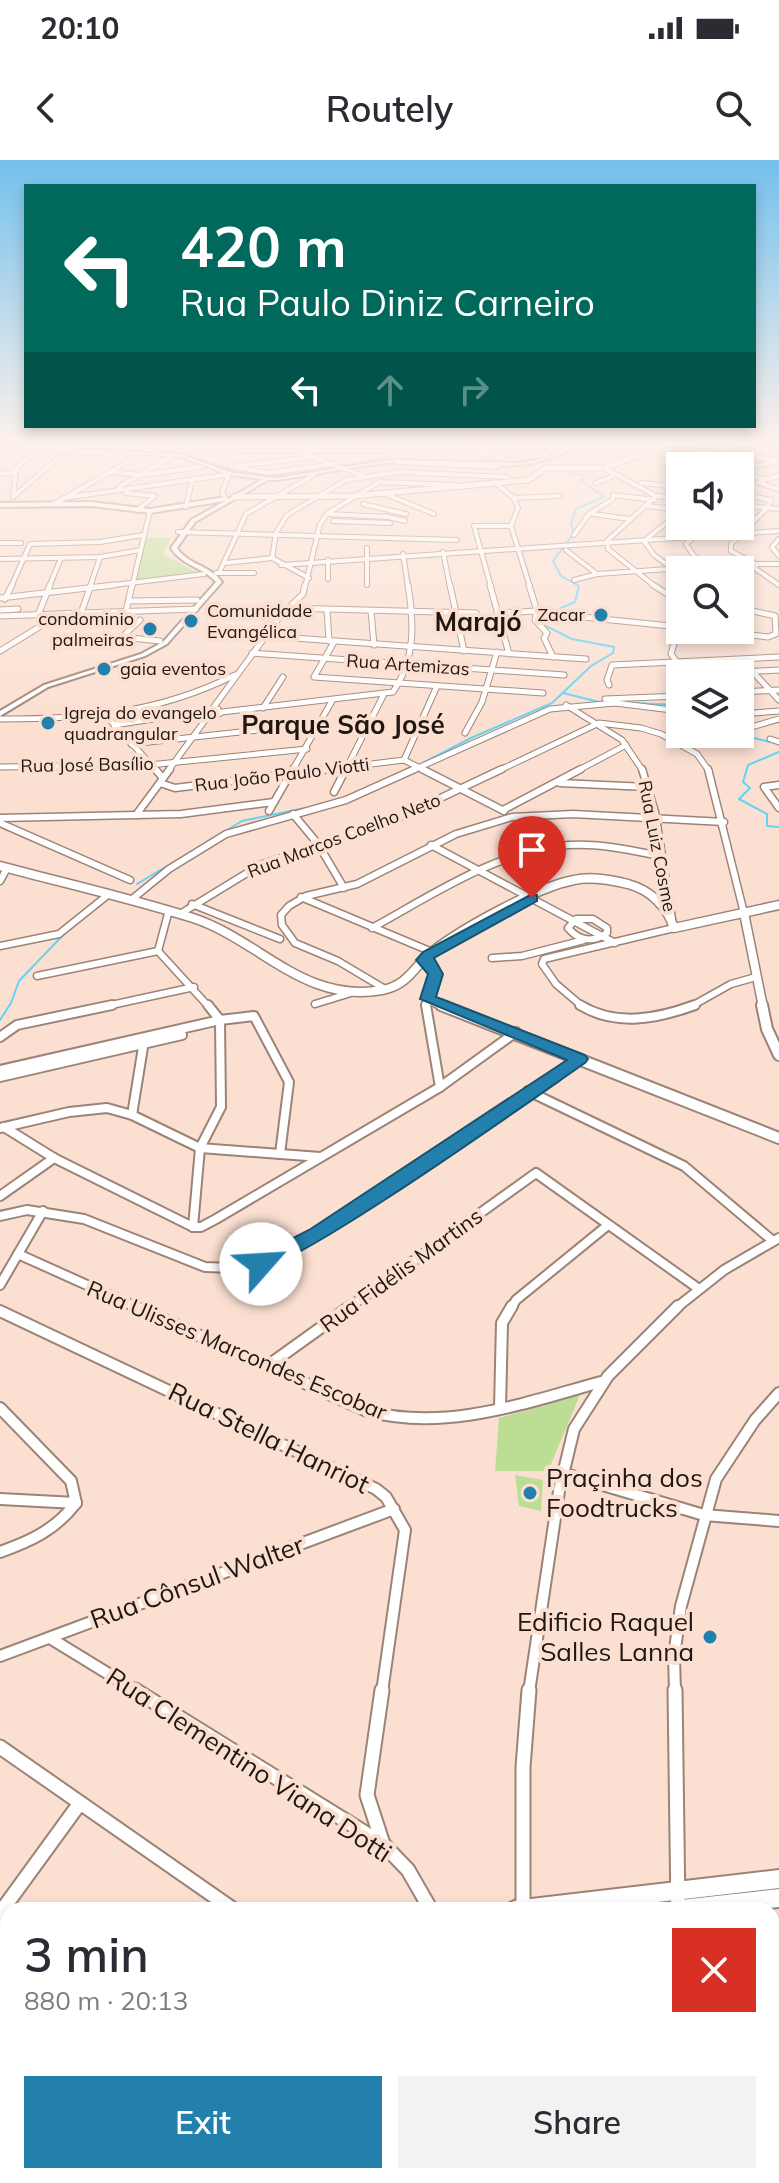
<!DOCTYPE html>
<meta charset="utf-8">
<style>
body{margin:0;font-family:Mulish,sans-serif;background:#f2f2f3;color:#2b2b33;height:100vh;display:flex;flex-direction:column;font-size:30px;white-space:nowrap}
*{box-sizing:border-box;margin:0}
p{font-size:26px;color:#7c7c81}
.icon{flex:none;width:44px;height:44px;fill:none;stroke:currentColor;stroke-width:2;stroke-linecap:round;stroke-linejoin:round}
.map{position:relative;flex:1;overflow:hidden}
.sheet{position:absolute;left:0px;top:1742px;width:780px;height:282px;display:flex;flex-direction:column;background:#fff;border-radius:24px 24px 0 0;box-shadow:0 4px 12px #0003}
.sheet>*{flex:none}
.guide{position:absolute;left:24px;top:24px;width:732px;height:244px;border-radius:0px;box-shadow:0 4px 12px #0003;background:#00695c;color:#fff;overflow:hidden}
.buttons{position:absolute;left:666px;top:292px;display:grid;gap:16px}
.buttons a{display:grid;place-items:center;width:88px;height:88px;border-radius:0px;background:#fff;box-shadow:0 4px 12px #0003;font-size:40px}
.pin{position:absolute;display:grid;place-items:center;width:68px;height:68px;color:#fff;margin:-82px -34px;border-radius:50% 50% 50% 0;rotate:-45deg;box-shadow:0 0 8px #0007}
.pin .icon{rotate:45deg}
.me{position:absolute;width:88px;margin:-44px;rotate:64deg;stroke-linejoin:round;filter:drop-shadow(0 0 6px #0008)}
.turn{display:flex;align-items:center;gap:28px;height:168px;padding:0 24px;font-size:36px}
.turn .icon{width:104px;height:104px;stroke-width:2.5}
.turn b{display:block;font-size:56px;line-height:68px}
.lanes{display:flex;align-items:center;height:76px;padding:0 24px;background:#0003;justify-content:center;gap:40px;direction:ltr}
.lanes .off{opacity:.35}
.round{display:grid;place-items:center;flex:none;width:84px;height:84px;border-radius:0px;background:#f2f2f3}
.summary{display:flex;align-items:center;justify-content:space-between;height:136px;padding:0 24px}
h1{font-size:48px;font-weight:600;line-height:60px}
.cta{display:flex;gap:16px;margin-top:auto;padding:16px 24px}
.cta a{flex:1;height:92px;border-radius:0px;background:#2380ad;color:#fff;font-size:32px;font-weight:600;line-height:92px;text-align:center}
.cta a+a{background:#f2f2f3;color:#2b2b33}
.status{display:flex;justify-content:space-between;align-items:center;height:56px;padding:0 40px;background:#fff;direction:ltr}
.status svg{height:22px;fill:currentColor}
header{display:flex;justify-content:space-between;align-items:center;height:104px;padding:0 24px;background:#fff;font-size:36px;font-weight:600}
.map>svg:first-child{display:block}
</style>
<div class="status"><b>20:10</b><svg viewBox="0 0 49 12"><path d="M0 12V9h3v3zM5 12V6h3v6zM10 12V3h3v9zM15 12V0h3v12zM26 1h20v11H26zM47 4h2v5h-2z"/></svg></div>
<header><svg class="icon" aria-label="back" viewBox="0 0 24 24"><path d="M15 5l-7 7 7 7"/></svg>Routely<svg class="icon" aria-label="search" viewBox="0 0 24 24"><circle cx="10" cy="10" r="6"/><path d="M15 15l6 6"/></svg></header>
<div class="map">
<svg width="779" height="2023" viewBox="0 0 779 2023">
<rect width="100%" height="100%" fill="#fbe0d2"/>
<g fill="#bcde94">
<polygon points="146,378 171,378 163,394 198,413 135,421"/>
<polygon points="580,1235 548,1311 495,1311 499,1258"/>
<polygon points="515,1315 543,1320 541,1351 519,1346"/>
</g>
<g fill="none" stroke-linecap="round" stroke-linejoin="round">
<g stroke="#63d3f4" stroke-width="2">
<polyline points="566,300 568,306"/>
<polyline points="563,533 599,542"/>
<polyline points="634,543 680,545"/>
<polyline points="737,574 770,582"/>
<polyline points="779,592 748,605 743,622 750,628 739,639 767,654 767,666 779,667"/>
<polyline points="419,605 471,578 552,543 591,506 613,493 614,487 572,479 544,465 543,456 575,442 579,426 561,416 553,401 574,373 571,364 576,349 604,337 581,320 585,316 568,311"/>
<polyline points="137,724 242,661 305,648"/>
<polyline points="95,749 101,745"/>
<polyline points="0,860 11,843 19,821 65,773"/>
</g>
<polygon fill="#63d3f4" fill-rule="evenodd" points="0,281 177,291 240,311 275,315 381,298 497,302 540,298 555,291 554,281 559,281 561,292 543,300 520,304 497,306 381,302 275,318 238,314 177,295 0,285"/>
<g stroke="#9c8377" stroke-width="6">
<g id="minor-far5">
<polyline points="77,281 103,285 109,281"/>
<polyline points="177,281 195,285"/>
<polyline points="301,281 315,287"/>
<polyline points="340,281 352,287"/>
<polyline points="378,281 389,286"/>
<polyline points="450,283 499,298 530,288"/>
<polyline points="119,285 153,290"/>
<polyline points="730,285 771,281"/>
<polyline points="553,287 658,283 779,291"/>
<polyline points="190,288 249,291 381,291 452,281"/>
<polyline points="425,288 455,297"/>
<polyline points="38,289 113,294"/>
<polyline points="478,291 514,281"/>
<polyline points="0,293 10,285"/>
<polyline points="305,294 364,316"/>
<polyline points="715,294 758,306"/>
<polyline points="747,295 779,301"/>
<polyline points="637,296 729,291"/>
<polyline points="679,296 714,306"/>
<polyline points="398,302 497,307"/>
<polyline points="231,306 267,313 334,304"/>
<polyline points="236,306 314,297"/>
<polyline points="604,308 656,336 607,381 608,389 656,427"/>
<polyline points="740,310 777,301"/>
<polyline points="111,312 141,315 201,307"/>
<polyline points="740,313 764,319"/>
<polyline points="0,314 16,312"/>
<polyline points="762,320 779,316"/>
<polyline points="494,322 514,338 518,348 511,366 530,427"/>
<polyline points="758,322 779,330"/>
<polyline points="596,323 613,316"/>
<polyline points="641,323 680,327"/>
<polyline points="119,327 174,295"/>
<polyline points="126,333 155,336 137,350"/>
<polyline points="383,333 434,354"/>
<polyline points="740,334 771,340 767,348 731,384 731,391 757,405 749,407 739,403 745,401"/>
<polyline points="656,336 680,338"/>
<polyline points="13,337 16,308 48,281"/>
<polyline points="13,337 58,298"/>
<polyline points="64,338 224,315 228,317 222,333 226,339"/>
<polyline points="514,338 560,336"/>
<polyline points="54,344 138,296"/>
<polyline points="363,344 406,354"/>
<polyline points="740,345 779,349"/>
<polyline points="648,346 680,350"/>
<polyline points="186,347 192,320"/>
<polyline points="680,352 644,381 654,395 680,414"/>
<polyline points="327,354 388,357"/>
<polyline points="593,354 630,359"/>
<polyline points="384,356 405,361"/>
<polyline points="740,356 757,358"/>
<polyline points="333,361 390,363"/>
<polyline points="706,366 686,384 694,396 710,405"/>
<polyline points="178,372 457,380"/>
<polyline points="574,375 589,354 613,339 613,335 655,340"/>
<polyline points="779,379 772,387 779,396"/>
<polyline points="0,383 21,383"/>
<polyline points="367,388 367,425"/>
<polyline points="566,390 597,414"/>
<polyline points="443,392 450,427"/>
<polyline points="403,394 408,427"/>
<polyline points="0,399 100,397 141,390"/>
<polyline points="328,400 328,419"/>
<polyline points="225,403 272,398"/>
<polyline points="757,404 779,404"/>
<polyline points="281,405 779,371"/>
<polyline points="753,407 779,425"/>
<polyline points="216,413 254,413"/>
<polyline points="219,413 246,354 314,315"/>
<polyline points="309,418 272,398 276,373 287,355 346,320 399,312 507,317"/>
<polyline points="574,420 597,414 740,404"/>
<polyline points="11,427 30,384 100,382 143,375"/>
<polyline points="49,427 61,398"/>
<polyline points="90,427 100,397"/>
<polyline points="97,427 204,414"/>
<polyline points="132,427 150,351"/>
<polyline points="305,427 320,364 328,353 379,322 455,325"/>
<polyline points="491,427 474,366 511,366"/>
</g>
</g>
<g stroke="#9c8377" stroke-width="7">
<g id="minor-far4">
<polyline points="450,425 464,491"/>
<polyline points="490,425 509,494"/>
<polyline points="529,425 537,451 535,460 547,473 544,478 553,497"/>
<polyline points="653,425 680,442"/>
<polyline points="0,438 114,425"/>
<polyline points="5,439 12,425"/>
<polyline points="129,441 197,440"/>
<polyline points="288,448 476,453"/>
<polyline points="0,450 18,449"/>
<polyline points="327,450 329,481"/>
<polyline points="126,451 132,425"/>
<polyline points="371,451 374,485"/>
<polyline points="81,453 91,425"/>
<polyline points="497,453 537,451"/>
<polyline points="38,455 50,425"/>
<polyline points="563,455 680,467"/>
<polyline points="0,456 196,449"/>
<polyline points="140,460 122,477 160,481"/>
<polyline points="680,463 671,494 686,514"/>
<polyline points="710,470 768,477 776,474 775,456 740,448"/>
<polyline points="266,476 586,499"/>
<polyline points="334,482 314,517 543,533"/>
<polyline points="0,491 57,456"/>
<polyline points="252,493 564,515"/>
<polyline points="752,511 779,540"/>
<polyline points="706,514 779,510"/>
<polyline points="609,525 607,520 612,505 779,497"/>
<polyline points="740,532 779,530"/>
<polyline points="605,539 680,536"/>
<polyline points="566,545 622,580 643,611"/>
<polyline points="213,548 281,455 303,434 305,425"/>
<polyline points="263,548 283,517"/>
<path d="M197 554 210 559 222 552 393 532C416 498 414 463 408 425"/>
<polyline points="740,554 779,551"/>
<path d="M0 559C87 559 156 554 235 515"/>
<polyline points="111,561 157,611"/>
<polyline points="114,565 218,549"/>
<polyline points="755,566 779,559"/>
<polyline points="465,573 482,542 497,492"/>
<polyline points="726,574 731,575"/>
<polyline points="770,579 779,582"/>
<polyline points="131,584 321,563"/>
<polyline points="404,600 426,611"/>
<polyline points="404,600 437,526"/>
<polyline points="0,607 149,605 307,589"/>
<polyline points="168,611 206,559"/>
<polyline points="292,611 332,541"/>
<polyline points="314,611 404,600"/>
<polyline points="345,611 383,536"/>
<polyline points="411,611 550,549 615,543 680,551"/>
<polyline points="498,611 599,563 641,568 661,574 697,594 709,611"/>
<polyline points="577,611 626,585"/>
</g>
</g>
<g stroke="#9c8377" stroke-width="9">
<g id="minor-far3">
<polyline points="155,609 163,618"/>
<polyline points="422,609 504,651"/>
<polyline points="642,609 655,652 672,759"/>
<polyline points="708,609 744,753"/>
<polyline points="160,623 175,628 330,609"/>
<polyline points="560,623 647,627"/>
<polyline points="779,625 764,627 779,648"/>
<polyline points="334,632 346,609"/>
<polyline points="503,650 581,609"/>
<polyline points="269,651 293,609"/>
<polyline points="293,654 318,684 344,728"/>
<polyline points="136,655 170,609"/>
<polyline points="0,658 181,654 274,642"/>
<polyline points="0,663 130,720"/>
<polyline points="431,685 615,783"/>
<polyline points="0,721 7,708"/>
<polyline points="301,737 432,792"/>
<polyline points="131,740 169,709 226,674 346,640 415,609"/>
<polyline points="192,744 280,779"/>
<polyline points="169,750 158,791 209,847"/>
<polyline points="180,754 260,705 394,660 502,609"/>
<path d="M576 759H593L607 768V773C593 783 579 781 568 768Z"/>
<path d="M372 768C434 734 496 691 569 685 599 683 630 690 660 696"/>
<polyline points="0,786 59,774 109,734"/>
<polyline points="492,798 522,796 584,780"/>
<polyline points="37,816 158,791"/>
<polyline points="385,829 338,801 295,783 282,765 281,755 289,746 306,736 357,724 456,674 512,657 573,654 724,662"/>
<polyline points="315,844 354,832"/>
<polyline points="102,847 194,827"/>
<polyline points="426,847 427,839"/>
<polyline points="583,847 556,824 542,804 544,799 674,768"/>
<polyline points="690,847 731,824 756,817"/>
</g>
</g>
<g stroke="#9c8377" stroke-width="12">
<g id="minor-far2">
<polyline points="426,845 440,927"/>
<path d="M580 845C616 867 657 859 695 845"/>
<polyline points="0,877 17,865 112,845"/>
<polyline points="0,910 220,860 254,856 289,922 280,994"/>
<polyline points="0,917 182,875"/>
<polyline points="528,931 684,1006 773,1081"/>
<polyline points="132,955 144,881"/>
<polyline points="4,967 54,998 193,1067"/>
<polyline points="0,968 69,952 107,948 132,955 200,988 320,997"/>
<polyline points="0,1036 54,998"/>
<polyline points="0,1056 27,1050 84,1059 205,1107 234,1108 261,1104 316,1075 580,899"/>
<polyline points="193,1067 200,988 221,947 220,860 208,845"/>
<polyline points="193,1067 201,1067 216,1059 440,927 516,872"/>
<polyline points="18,1094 138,1148"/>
<polyline points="0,1125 43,1051"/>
<polyline points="348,1148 536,1013 699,1129"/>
<polyline points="511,1148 516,1140 608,1065"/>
<polyline points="676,1148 724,1110 779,1078"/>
</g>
</g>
<g stroke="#9c8377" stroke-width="14">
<g id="minor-far1">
<path d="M133 1146 367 1251C446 1272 524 1243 601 1222"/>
<polyline points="0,1151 376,1329 386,1337 405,1370 382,1532"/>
<polyline points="266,1207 351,1146"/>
<path d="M0 1248 71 1321 76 1343C55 1370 31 1381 0 1392"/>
<polyline points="500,1248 502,1163 512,1146"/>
<polyline points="562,1313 704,1355 779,1361"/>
<polyline points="0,1339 76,1343"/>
<polyline points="50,1478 138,1532"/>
<polyline points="0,1496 394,1349"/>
<polyline points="529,1532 559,1331 574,1269 608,1216 678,1146"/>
<polyline points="675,1532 674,1496 681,1446 716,1319 755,1260 779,1233"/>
</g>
</g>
<g stroke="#9c8377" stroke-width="17">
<g id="minor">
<polyline points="135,1530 383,1684 408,1710 431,1750"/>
<polyline points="382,1530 367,1635 383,1684"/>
<polyline points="675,1530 678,1750"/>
<polyline points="0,1587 234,1750"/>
<polyline points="523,1750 523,1607 529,1530"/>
<polyline points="0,1753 80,1643"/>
<polyline points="0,1764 8,1770"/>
<polyline points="0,1983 8,1990"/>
<polyline points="42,2016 51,2023"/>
<polyline points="508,2016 508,2023"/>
<polyline points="682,2016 682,2023"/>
<polyline points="73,2023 77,2016"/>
</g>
</g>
<g stroke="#9c8377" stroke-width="7">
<polyline id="tertiary-far3" points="234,337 353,336 528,320 546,308 604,308 637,296 620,281"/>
</g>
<g stroke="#9c8377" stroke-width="11">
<g id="tertiary-far2">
<path d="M0 706C64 723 130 738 193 758 260 780 304 844 382 830 409 825 414 806 433 791 463 768 537 727 574 720 591 716 611 720 628 724 650 730 667 746 674 768L779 745"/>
<polyline points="744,753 763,847"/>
<polyline points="424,800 435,814 427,839 446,847"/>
</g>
</g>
<g stroke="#9c8377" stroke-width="14">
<g id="tertiary-far1">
<polyline points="441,845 779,978"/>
<polyline points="762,845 767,869 779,895"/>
</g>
</g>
<g stroke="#9c8377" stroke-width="20">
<polyline id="tertiary" points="338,2023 339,2016"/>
</g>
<g stroke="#9c8377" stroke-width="4">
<g id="secondary">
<polygon points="547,281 551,281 554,290 543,298 539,298 539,296 550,290"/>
<path d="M0 284 183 295 232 313 277 318 389 300 522 303 548 298 570 286 574 287C520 322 448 297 387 303 350 307 313 315 277 320H268L195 362 177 388C188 405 210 405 222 422L167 484 145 496 48 527 0 556V551L44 525 141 494 163 482 216 422C203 407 182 406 171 388L191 360 225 341 150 353 91 346 0 347V343L91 342 150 349 225 337 228 339 263 319 229 315 182 297 0 286Z"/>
<polygon points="779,1710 779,1728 588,1750 505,1750 508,1744 514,1741"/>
<polygon points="779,1729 779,1747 750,1750 663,1750 666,1744 672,1741"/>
<polygon points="225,2016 246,2016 243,2023 222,2023"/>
<polygon points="246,2016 266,2016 263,2023 243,2023"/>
</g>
</g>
<use href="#minor-far5" stroke="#fff" stroke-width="4"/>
<use href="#minor-far4" stroke="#fff" stroke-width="5"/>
<use href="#minor-far3" stroke="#fff" stroke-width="6"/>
<use href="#minor-far2" stroke="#fff" stroke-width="8"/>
<use href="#minor-far1" stroke="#fff" stroke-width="10"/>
<use href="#minor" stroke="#fff" stroke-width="13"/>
<use href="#tertiary-far3" stroke="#fff" stroke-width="5"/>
<use href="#tertiary-far2" stroke="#fff" stroke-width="8"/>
<use href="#tertiary-far1" stroke="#fff" stroke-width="10"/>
<use href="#tertiary" stroke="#fff" stroke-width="16"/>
<use href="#secondary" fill="#fff" fill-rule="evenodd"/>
<path stroke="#948178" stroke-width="2" stroke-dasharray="8 4" stroke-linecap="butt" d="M163 281C256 290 348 291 441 281"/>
</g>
<linearGradient id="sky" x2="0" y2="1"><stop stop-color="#73c0ed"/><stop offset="0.5" stop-color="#fdf1eb"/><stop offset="1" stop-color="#fdf1eb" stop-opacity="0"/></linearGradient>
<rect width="779" height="564" fill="url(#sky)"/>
<path fill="#2380ad" stroke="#175370" stroke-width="2" d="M532 734 537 735V741L434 798 443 814 436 837 585 895 588 899 585 903C544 931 283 1118 254 1109L251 1104 254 1098 309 1070 567 900 420 839 428 814 416 800 423 792Z"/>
<g fill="#2380ad" stroke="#fbe0d2" stroke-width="3">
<circle cx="601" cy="455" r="8"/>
<circle cx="191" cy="461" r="8"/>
<circle cx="150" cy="469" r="8"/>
<circle cx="104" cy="509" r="8"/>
<circle cx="48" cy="563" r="8"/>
<circle cx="530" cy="1333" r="8"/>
<circle cx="710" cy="1477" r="8"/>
</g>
<g text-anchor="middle" stroke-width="8" stroke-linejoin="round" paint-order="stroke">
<g font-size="18" fill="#201712" stroke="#fbe0d2" text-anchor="start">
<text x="207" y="457">Comunidade<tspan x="207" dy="21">Evangélica</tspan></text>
<text x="585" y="461" text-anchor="end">Zacar</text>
<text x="134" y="465" text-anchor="end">condominio<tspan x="134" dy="21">palmeiras</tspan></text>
<text x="120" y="515">gaia eventos</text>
<text x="64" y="559">Igreja do evangelo<tspan x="64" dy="21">quadrangular</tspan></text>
</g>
<g font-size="18" fill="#201712" stroke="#fbe0d2">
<text transform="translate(408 505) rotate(4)" y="6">Rua Artemizas</text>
<text transform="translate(87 605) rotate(-1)" y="6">Rua José Basílio</text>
<text transform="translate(282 615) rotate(-7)" y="6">Rua João Paulo Viotti</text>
<text transform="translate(344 676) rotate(-21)" y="6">Rua Marcos Coelho Neto</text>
<text transform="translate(657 686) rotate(79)" y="6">Rua Luiz Cosme</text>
</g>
<g font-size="22" fill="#201712" stroke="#fbe0d2">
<text transform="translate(401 1110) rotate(-36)" y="8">Rua Fidélis Martins</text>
<text transform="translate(237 1190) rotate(23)" y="8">Rua Ulisses Marcondes Escobar</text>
</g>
<g font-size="26" font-weight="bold" fill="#201712" stroke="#fbe0d2">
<text x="478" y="471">Marajó</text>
<text x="343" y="574">Parque São José</text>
</g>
<g font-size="26" fill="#201712" stroke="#fbe0d2">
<text transform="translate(269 1278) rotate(26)" y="9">Rua Stella Hanriot</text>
<text transform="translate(197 1422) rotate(-20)" y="9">Rua Cônsul Walter</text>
<text transform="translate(249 1605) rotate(33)" y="9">Rua Clementino Viana Dotti</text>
</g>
<g font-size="26" fill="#201712" stroke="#fbe0d2" text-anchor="start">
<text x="546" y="1327">Praçinha dos<tspan x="546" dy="30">Foodtrucks</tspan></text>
<text x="694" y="1471" text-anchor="end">Edificio Raquel<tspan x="694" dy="30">Salles Lanna</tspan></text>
</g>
</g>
</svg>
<div class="buttons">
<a><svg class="icon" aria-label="sound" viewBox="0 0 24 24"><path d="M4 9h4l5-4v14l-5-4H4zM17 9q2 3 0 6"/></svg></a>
<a><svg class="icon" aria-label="search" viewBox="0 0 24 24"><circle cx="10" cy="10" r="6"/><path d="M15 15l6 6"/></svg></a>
<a><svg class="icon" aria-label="layers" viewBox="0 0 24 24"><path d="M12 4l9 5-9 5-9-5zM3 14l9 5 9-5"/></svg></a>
</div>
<div class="pin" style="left:532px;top:738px;background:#d93025"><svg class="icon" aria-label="arrive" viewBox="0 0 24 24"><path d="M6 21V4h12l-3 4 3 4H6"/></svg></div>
<svg class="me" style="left:261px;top:1104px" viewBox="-20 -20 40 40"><circle r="19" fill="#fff"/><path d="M0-13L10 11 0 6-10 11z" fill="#2380ad"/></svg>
<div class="guide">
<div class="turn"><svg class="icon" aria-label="left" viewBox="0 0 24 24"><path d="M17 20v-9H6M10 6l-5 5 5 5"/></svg><div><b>420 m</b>Rua Paulo Diniz Carneiro</div></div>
<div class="lanes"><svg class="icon" aria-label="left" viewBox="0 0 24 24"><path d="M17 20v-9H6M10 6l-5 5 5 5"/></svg><svg class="icon off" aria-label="ahead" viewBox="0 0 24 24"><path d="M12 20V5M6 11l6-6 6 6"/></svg><svg class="icon off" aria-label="right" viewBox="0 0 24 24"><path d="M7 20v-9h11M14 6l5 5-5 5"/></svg></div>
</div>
<section class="sheet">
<div class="summary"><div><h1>3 min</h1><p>880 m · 20:13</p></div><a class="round" style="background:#d93025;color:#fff"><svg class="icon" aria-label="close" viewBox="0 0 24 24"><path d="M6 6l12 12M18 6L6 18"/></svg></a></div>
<div class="cta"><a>Exit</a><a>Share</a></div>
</section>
</div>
